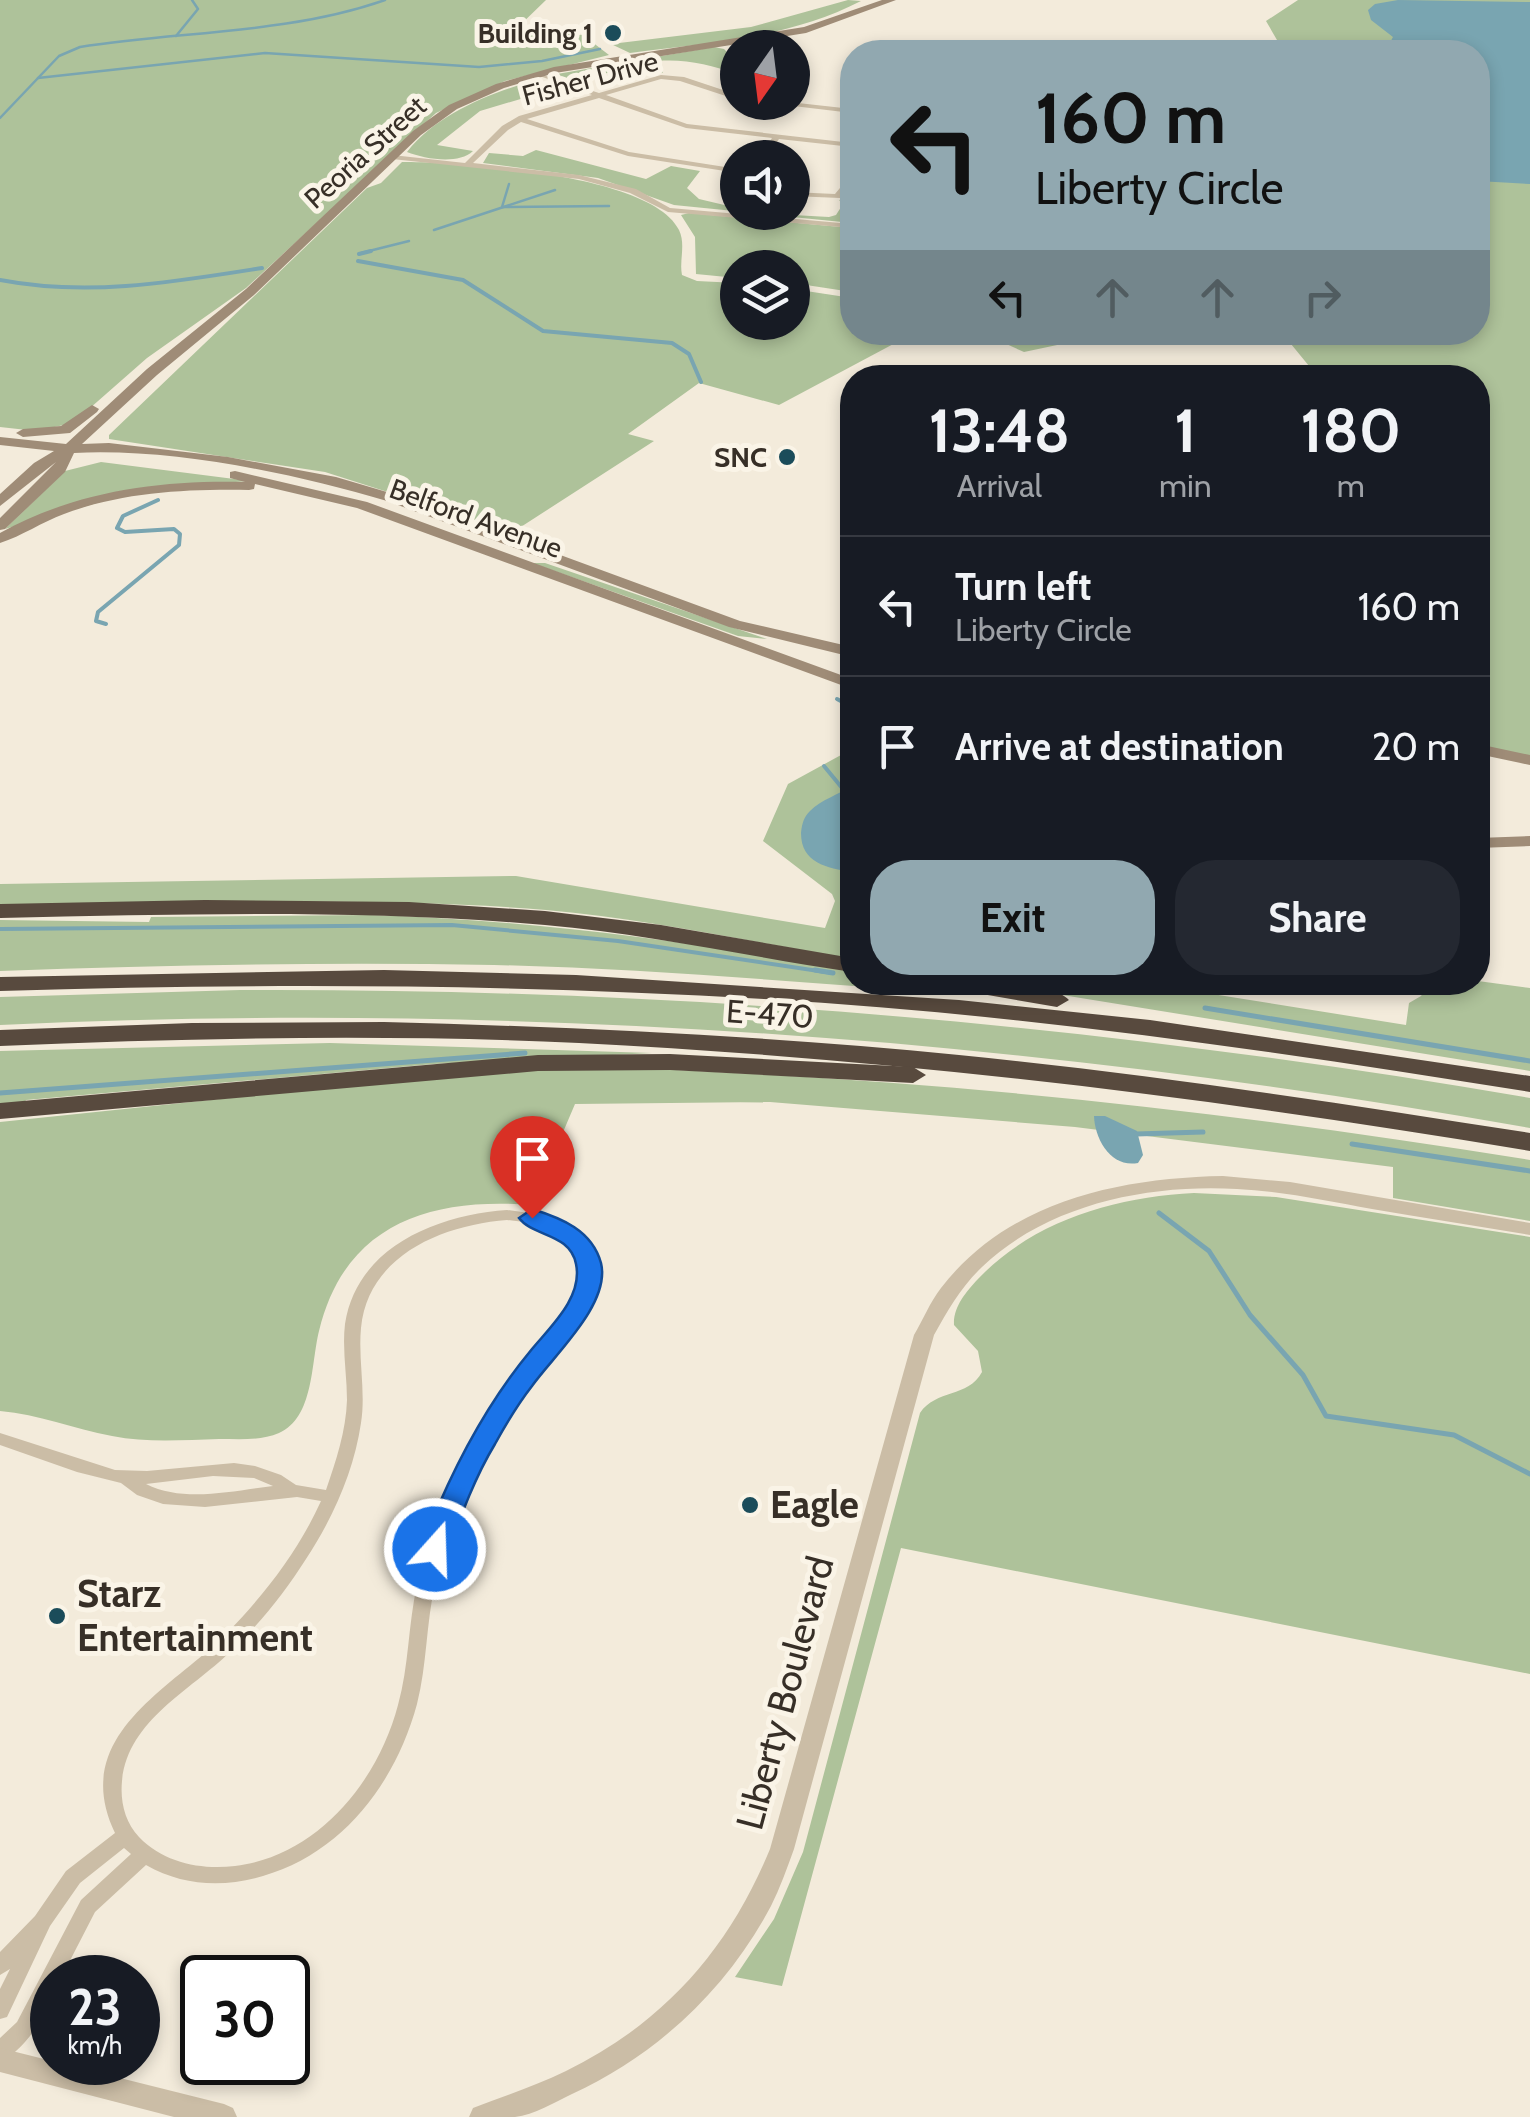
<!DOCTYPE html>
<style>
body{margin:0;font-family:Cabin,sans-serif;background:#242831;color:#f1f3f6;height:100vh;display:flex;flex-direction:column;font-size:38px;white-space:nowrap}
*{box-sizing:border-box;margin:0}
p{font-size:32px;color:#9ea1a6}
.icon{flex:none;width:55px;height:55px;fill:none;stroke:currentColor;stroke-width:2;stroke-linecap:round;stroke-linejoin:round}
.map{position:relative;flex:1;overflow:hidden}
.sheet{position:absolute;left:840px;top:365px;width:650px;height:630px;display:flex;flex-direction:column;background:#171b24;border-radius:40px;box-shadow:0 5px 15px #0003}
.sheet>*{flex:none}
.hud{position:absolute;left:840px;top:40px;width:650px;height:305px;border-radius:40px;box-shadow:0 5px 15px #0003;background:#91a8b0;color:#111;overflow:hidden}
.needle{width:65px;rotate:194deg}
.controls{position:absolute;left:720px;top:30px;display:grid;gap:20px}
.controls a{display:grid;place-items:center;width:90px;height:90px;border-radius:50%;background:#171b24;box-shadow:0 5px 15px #0003;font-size:50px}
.speed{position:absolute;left:30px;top:1955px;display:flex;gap:20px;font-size:50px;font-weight:700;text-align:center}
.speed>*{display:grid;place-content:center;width:130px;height:130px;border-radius:50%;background:#171b24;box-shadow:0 5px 15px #0003;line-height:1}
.speed small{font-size:25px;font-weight:400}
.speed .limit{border:5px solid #111;border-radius:15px;background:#fff;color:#111}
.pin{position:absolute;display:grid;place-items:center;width:85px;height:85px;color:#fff;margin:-102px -42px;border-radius:50% 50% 50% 0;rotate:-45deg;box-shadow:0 0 10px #0007}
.pin .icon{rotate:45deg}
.me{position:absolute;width:110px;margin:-55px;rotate:20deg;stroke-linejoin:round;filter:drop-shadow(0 0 8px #0008)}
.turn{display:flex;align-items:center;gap:35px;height:210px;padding:0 30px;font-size:45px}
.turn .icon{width:130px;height:130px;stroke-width:2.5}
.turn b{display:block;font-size:70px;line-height:85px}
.lanes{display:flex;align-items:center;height:95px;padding:0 30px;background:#0003;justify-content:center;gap:50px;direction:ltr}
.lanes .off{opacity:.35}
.eta{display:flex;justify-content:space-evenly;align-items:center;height:170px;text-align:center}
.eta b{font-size:60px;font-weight:700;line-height:70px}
.cta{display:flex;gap:20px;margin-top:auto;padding:20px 30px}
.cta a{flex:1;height:115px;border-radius:40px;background:#91a8b0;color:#111;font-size:40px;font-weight:700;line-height:115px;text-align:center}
.cta a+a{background:#242831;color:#f1f3f6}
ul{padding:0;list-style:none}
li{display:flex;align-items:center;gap:30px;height:140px;padding:0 30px;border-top:2px solid #363941}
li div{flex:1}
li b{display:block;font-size:38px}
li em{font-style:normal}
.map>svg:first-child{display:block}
</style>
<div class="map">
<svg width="1530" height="2117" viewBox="0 0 1530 2117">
<rect width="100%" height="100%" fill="#f3ebdb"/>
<g fill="#aec29a">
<polygon points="0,0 546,0 514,31 583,35 609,55 505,81 436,113 246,288 147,358 73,423 36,431 0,427"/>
<path d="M848 0 861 1C789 38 710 43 630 53L611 44 751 27Z"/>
<polygon points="1298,0 1530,0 1530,756 1478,745 1478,378 1318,377 1291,344 1262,333 1478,332 1478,52 1284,52 1266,21"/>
<path d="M714 47 724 49 737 62V74C710 65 687 59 658 61L663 73 637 63 577 83 557 74Z"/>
<path d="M535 80 561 87 480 111 437 145 473 151C458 165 425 159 407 152 438 113 489 94 535 80Z"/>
<polygon points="536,150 646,179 671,166 700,171 687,188 699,199 737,208 738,212 829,217 836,215 843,204 839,200 846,199 852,202 852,223 674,205 598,178 483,163 489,153 523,156"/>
<path d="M402 162C460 162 652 174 679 230 686 244 679 261 682 275L697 281 737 283 738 322H792L793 289 852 298V332L914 333 779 405 699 383 628 434 654 441 513 532 325 472 109 439V435L367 188 381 183Z"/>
<polygon points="689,213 852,228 852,292 793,283 792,268 738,268 737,278 696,274 695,237 681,215"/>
<polygon points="982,333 1114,333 1024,352"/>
<polygon points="101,462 250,481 150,488 5,529 65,471"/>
<polygon points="532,563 545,563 767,639 738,636"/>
<path d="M852 749V959C751 942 649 919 546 910 365 895 181 905 0 906V884L516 876 825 928 835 901 832 894 763 841 788 784Z"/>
<path d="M370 915C534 920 692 942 852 970V982L924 983 980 992 979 995C818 984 656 969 494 965 329 962 165 965 0 971V920L149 922 151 917Z"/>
<polygon points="1478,981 1530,988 1530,1071 989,983 1143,983 1406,1025 1409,1003 1421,996 1430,983"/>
<path d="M240 990C678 988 1099 1024 1530 1098V1128C1025 1038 513 1001 0 1025V997Z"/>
<polygon points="330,1043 652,1053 434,1064 26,1100 23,1105 0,1107 0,1051"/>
<path d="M588 1067C905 1076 1217 1109 1530 1160V1221L1393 1198V1167L1075 1127 770 1102 575 1104 532 1205C431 1197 345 1223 319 1331 311 1363 314 1418 279 1433 261 1441 238 1439 219 1439 183 1440 147 1443 112 1436 73 1429 39 1414 0 1411V1122L412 1079Z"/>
<path d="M1194 1193 1276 1197 1530 1237V1674L901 1548 782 1986 735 1977 774 1919 803 1852 920 1413C936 1389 968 1398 982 1372L978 1351 954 1325C953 1307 966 1292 978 1279 1034 1220 1116 1197 1194 1193Z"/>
</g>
<g fill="#79a5b1">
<polygon points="1398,0 1530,2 1530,184 1478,181 1478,134 1490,126 1478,112 1478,52 1385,52 1393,37 1371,20 1368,10 1375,4"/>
<path d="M852 786V872C827 868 801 863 801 833 802 823 804 817 810 811 821 800 839 794 852 786Z"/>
<path d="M1094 1116H1105L1137 1131 1143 1155 1138 1163C1111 1168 1095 1140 1094 1116Z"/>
</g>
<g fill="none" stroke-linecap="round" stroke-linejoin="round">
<g stroke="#79a5b1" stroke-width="2.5">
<polyline points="176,36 198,9 192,0"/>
<polyline points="38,78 265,53 479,67 542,61 600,49"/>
<path d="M0 118 59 56 80 47C181 31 288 34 385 0"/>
<polyline points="509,184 502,207 609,206"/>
<polyline points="434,230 555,190"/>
<polyline points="361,253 409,241"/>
</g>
<g stroke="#79a5b1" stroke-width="4">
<polyline points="359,254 371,251"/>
<polyline points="358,261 463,280 543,331 672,343 689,354 701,382"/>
<path d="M0 280C88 297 174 282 262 268"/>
<polyline points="106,624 96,621 98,612 179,545 180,534 174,529 125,532 117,528 123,516 158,500"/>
<polyline points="837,699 852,707"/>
<polyline points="824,766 852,800"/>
<polyline points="0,929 452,925 618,941 832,973"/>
</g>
<g stroke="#79a5b1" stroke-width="5">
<polyline points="815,970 833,973"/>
<polyline points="1205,1008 1530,1061"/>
<polyline points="0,1093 525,1053"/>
<polyline points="1136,1134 1203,1132"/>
<polyline points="1352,1144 1530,1171"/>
<polyline points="1159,1213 1209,1251 1250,1315 1303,1375 1326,1416 1454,1435 1530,1474"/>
</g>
<g fill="#cbbda6" fill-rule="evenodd">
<polygon points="537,73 599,93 661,75 684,77 738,95 738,100 680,81 661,79 606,95 687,124 852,143 852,147 779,139 766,158 759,158 772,138 686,128 599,98 527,119 629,152 738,169 738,173 628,156 521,122 508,130 473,163 579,175 636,189 670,208 852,224 852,228 668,212 630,193 579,179 392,159 388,157 392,155 465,163 502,126 519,116 592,95 537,75"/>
<polygon points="759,102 789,102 852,109 852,113"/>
<polygon points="849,177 852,177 852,183 840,198 792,196 792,192 835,194"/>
<path d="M507 1210C544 1214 596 1227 596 1273 597 1321 547 1358 522 1393 503 1417 488 1443 475 1470 458 1507 443 1545 435 1584 426 1624 427 1665 417 1704 396 1782 343 1853 263 1876 223 1888 183 1886 146 1865L95 1912 61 1978H52C52 1979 53 1994 52 1995 47 2017 21 2053 0 2062V2038L17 2022 81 1900 131 1854 124 1848 80 1883 50 1926 7 2017 0 2019V1989L10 1969 0 1975V1952L35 1916 66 1871 115 1833C68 1735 172 1689 228 1632 265 1594 299 1550 321 1501L297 1497 205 1507 163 1504 137 1495 121 1483 77 1472 0 1445V1433L115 1470 147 1471 234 1463 255 1466 281 1475 296 1485 326 1490C336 1461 346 1431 347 1400 347 1375 342 1349 345 1324 357 1246 438 1215 507 1210ZM507 1220C540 1223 583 1235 581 1276 580 1319 536 1351 512 1383 491 1410 473 1440 458 1471 441 1508 426 1546 417 1585 408 1625 409 1666 398 1705 378 1781 318 1856 235 1866 201 1870 164 1863 139 1837 125 1822 120 1802 122 1781 128 1720 190 1691 230 1652 259 1625 285 1592 306 1559 333 1518 354 1471 361 1423 366 1391 358 1360 361 1328 368 1255 443 1225 507 1220ZM213 1476 254 1478 273 1486C232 1491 184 1503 146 1484Z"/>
</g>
<g fill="#cbbda6" fill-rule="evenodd">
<path d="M1223 1176 1290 1182 1530 1223V1235C1478 1226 1425 1218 1372 1209 1328 1201 1283 1191 1237 1189 1148 1184 1048 1204 982 1267 961 1287 948 1310 934 1335L794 1849C787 1868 780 1888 771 1906 727 1989 657 2055 572 2094 555 2102 534 2115 515 2117 500 2117 484 2117 469 2117L473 2108C504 2096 535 2086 566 2071 664 2023 729 1949 770 1849L914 1335C923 1320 930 1302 941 1288 1008 1201 1119 1178 1223 1176Z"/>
<polygon points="0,2048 224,2104 233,2108 237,2117 174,2117 0,2072"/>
</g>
<g fill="#9f8c77" fill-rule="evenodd">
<path d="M882 0H896L806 33 555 73 504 88 457 109 421 135 254 295 157 375 82 444 109 443 228 457 336 477 397 495 740 621 852 647V657L729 627 387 501C292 473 173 448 74 453L65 472 5 529 0 530V518L56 462 0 506V494L34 463 54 451 0 445V437L66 444 147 369 246 289 413 131 449 105 496 84 554 67 804 27Z"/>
<polygon points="92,405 99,409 97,412 70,433 23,437 16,433 23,429 61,426"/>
<path d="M235 471 367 502 852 679V689L357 508 255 484 254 489 249 490C186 489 123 492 64 514 42 522 22 536 0 543V533C76 491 159 480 245 482L230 478V472Z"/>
<polygon points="1478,744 1530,755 1530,765 1478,754"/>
<polygon points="1530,836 1530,846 1478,848 1478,838"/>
</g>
<g fill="#584a3e" fill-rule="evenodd">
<path d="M205 900 409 902 545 911 661 925 852 958V972C750 957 649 934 545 925 364 909 182 914 0 918V904Z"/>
<path d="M384 970 576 975 959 1000 1150 1020 1530 1076V1092C1276 1051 1021 1014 764 999 509 984 255 983 0 991V977Z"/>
<path d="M941 982C970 982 1050 979 1069 1000L1057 1007 953 989Z"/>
<path d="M384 1022C576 1027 768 1036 959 1055 1150 1074 1340 1103 1530 1133V1151C1214 1098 899 1059 579 1043 386 1034 193 1038 0 1046V1030L192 1023Z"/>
<polygon points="670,1054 913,1067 926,1075 913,1083 670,1070 538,1071 0,1119 0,1103 538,1055"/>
</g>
</g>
<path fill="#1a73e8" stroke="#114b97" stroke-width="2.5" d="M532 1209C561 1218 592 1230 601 1263 611 1304 554 1355 532 1386 518 1404 506 1424 495 1444 475 1477 462 1513 449 1549L445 1557 435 1560 425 1557 421 1549C448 1477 482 1409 532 1349 551 1326 583 1297 576 1264 570 1233 533 1237 519 1218Z"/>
<g fill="#1b4c5a" stroke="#faf4e7" stroke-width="4">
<circle cx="613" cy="33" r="10"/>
<circle cx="787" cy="457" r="10"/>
<circle cx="750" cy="1505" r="10"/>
<circle cx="57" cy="1616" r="10"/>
</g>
<g text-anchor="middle" stroke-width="10" stroke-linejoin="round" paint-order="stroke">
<g font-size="28" font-weight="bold" fill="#372f27" stroke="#faf4e7" text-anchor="end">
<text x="593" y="43">Building 1</text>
<text x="767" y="467">SNC</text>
</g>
<g font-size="28" fill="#372f27" stroke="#faf4e7">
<text transform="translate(590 78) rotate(-15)" y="10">Fisher Drive</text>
<text transform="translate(365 152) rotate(-42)" y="10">Peoria Street</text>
<text transform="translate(476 518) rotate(20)" y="10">Belford Avenue</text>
</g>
<g font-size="32" fill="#372f27" stroke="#faf4e7">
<text transform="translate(770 1014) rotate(4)" y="11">E-470</text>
</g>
<g font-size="38" font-weight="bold" fill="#372f27" stroke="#faf4e7" text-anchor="start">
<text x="770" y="1518">Eagle</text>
<text x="77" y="1607">Starz<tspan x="77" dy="44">Entertainment</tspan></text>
</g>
<g font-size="38" fill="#372f27" stroke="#faf4e7">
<text transform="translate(785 1693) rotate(-75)" y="13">Liberty Boulevard</text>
</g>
</g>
</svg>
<div class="controls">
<a><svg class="needle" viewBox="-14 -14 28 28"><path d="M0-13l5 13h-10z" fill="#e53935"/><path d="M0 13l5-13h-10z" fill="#9ea1a6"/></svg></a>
<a><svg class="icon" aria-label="sound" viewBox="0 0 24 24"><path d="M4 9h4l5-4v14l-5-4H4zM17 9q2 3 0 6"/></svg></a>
<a><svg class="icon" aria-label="layers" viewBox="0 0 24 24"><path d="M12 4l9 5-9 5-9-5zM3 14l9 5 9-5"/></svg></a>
</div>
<div class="speed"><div>23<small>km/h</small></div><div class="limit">30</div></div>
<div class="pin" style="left:532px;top:1218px;background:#d93025"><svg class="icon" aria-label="arrive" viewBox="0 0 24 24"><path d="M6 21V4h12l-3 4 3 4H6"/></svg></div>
<svg class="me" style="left:435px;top:1549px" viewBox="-20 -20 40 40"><circle r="17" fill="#1a73e8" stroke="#fff" stroke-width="3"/><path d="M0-11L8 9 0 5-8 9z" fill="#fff"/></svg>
<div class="hud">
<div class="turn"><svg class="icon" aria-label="left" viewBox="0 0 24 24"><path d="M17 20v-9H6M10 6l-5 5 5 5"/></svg><div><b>160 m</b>Liberty Circle</div></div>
<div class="lanes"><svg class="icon" aria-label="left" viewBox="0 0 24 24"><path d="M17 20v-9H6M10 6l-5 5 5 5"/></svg><svg class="icon off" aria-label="ahead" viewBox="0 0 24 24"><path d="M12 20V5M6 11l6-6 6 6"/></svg><svg class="icon off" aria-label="ahead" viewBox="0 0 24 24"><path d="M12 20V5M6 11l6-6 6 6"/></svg><svg class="icon off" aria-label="right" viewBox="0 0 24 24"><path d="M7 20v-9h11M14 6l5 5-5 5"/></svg></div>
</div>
<section class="sheet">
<div class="eta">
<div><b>13:48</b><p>Arrival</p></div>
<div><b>1</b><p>min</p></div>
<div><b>180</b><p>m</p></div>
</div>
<ul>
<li><svg class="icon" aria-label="left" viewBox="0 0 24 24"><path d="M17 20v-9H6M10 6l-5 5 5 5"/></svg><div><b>Turn left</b><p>Liberty Circle</p></div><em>160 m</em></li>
<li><svg class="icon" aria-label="arrive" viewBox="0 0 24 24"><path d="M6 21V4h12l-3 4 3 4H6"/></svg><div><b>Arrive at destination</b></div><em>20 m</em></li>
</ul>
<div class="cta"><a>Exit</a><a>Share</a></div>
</section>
</div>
